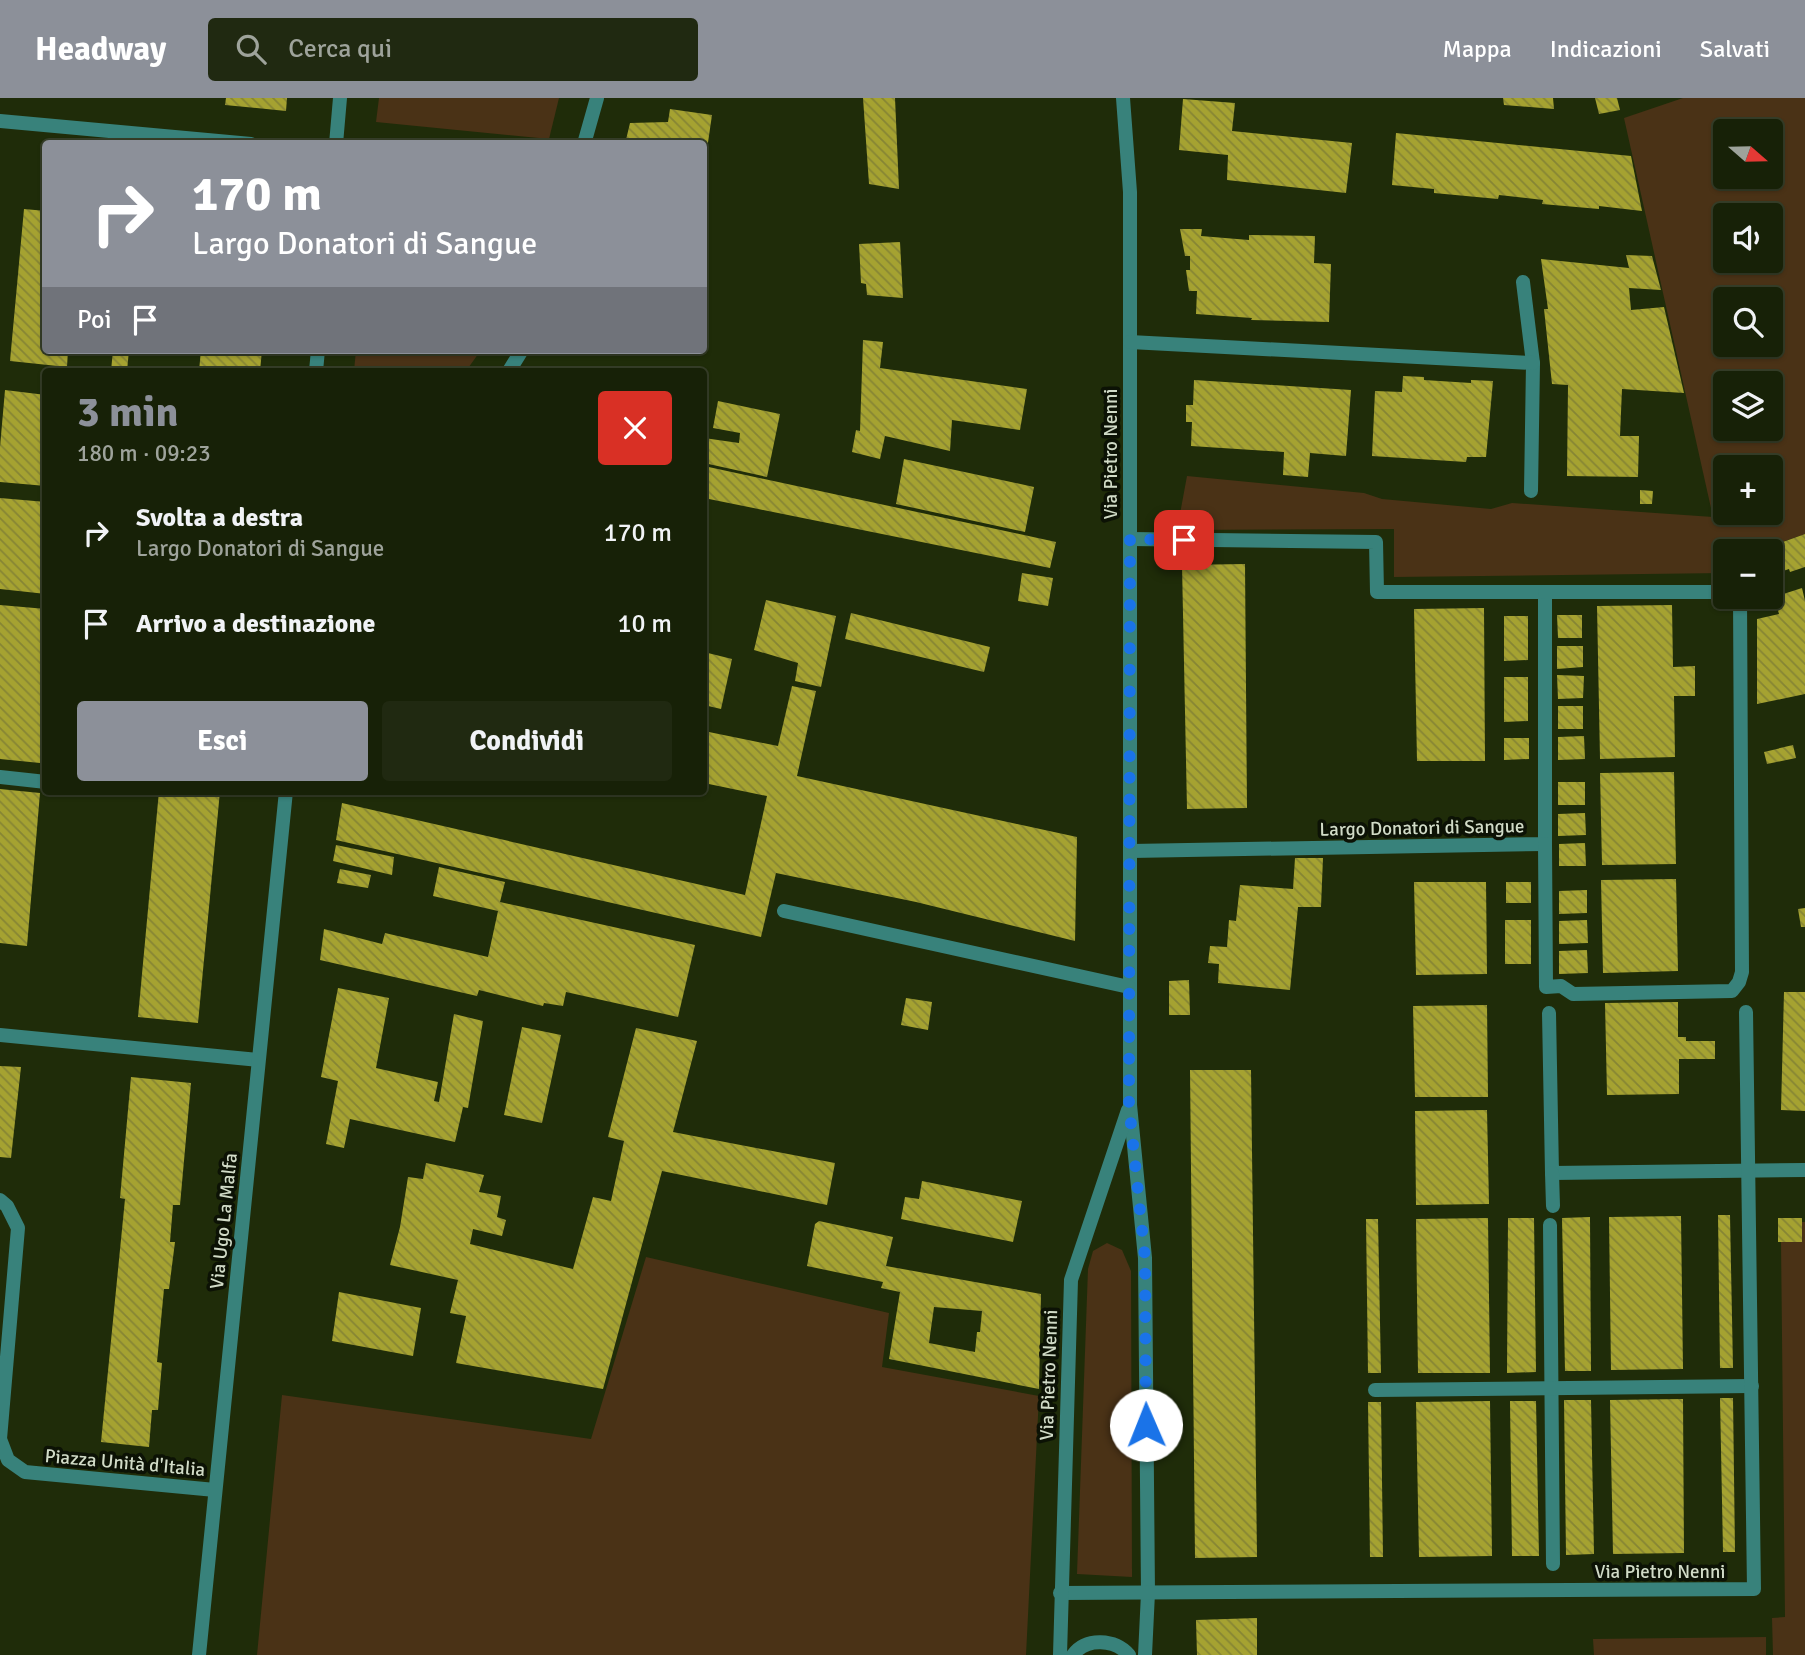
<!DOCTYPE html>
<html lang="it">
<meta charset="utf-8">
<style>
body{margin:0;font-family:Signika,sans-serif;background:#202911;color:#f1f3f6;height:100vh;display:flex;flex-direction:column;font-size:26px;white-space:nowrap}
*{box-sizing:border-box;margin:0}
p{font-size:23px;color:#9ea39b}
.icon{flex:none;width:38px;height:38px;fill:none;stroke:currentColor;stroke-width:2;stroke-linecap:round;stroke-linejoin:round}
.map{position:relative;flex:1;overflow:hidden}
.drawer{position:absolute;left:42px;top:270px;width:665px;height:427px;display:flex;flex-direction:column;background:#172107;border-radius:7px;box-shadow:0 2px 5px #0004,0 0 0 2px #363e28}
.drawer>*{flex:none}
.guide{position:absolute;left:42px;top:42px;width:665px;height:214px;border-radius:7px;box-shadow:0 2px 5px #0004,0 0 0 2px #363e28;background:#8c9099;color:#fff;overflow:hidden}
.needle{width:46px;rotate:110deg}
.buttons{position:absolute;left:1713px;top:21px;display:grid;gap:14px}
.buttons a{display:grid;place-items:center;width:70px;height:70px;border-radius:7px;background:#172107;box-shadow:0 2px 5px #0004,0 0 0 2px #363e28;font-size:35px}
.pin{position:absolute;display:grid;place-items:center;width:60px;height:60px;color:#fff;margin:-30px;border-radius:14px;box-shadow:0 4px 10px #0006}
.me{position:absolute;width:77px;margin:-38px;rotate:359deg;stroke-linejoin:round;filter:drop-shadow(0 0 5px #0008)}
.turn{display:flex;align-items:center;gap:24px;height:147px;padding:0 35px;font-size:32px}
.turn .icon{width:91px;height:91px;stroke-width:2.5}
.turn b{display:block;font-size:49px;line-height:60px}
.then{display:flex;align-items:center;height:66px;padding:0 35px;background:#0003;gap:14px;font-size:26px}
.round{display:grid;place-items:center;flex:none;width:74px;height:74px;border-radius:7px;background:#202911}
.head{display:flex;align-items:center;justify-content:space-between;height:119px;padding:0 35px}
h1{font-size:42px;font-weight:700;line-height:52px;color:#8c9099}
.action{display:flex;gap:14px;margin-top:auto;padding:14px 35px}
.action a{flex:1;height:80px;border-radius:7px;background:#8c9099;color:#fff;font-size:28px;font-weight:700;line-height:80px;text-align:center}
.action a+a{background:#202911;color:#f1f3f6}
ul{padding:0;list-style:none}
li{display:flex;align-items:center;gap:21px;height:91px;padding:0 35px}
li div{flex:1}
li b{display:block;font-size:26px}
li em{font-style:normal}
header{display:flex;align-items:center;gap:42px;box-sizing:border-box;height:98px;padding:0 35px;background:#8c9099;color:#fff}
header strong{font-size:33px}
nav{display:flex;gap:38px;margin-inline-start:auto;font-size:24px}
.search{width:490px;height:63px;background:#202911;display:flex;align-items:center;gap:18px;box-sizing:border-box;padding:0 24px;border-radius:7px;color:#9ea39b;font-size:26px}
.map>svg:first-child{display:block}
</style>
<header>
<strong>Headway</strong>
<div class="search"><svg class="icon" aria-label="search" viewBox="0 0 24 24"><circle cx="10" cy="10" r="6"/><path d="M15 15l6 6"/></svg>Cerca qui</div>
<nav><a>Mappa</a><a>Indicazioni</a><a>Salvati</a></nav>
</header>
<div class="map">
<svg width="1805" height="1557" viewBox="0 0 1805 1557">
<defs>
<pattern id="building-back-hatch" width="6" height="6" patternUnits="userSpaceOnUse" patternTransform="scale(1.75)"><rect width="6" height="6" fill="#a5a231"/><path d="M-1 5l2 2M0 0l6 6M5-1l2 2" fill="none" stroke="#868534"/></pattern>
</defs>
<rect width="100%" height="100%" fill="#1f2c09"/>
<g fill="#4a3216" fill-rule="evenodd">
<polygon points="379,0 559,0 549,41 376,24"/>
<path d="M1683 0H1805V436L1757 453H1726L1725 475 1394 479V431L1177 432 1187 378 1364 395 1382 401 1491 411 1512 405 1713 419 1624 20ZM1726 33H1771V79H1726ZM1726 117H1771V163H1726ZM1726 201H1771V247H1726ZM1726 285H1771V331H1726ZM1726 369H1771V415H1726Z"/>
<polygon points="356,252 481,252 466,273 354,273"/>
<polygon points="1802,1124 1805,1124 1805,1557 1773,1557 1772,1520 1785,1519 1781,1144 1802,1143"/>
<polygon points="1107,1145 1122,1152 1131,1173 1132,1479 1077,1476 1088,1171 1093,1153"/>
<polygon points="646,1159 889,1215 882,1269 1039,1298 1026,1557 257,1557 282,1297 591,1341"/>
<polygon points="1766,1539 1766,1557 1594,1557 1593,1541"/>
</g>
<g fill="url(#building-back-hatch)" fill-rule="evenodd">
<polygon points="226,0 287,0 286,13 225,7"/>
<polygon points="863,0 895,0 899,91 869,86"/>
<polygon points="1503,0 1553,0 1554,11 1504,7"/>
<polygon points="1595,0 1617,0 1620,12 1599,16"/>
<polygon points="1183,1 1235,5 1232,33 1352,45 1346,95 1227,82 1228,57 1179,52"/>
<polygon points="670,11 712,17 705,65 704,46 625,46 630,25 668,24"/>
<polygon points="1396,35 1631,58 1642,113 1599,108 1599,111 1542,106 1543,102 1499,97 1498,101 1434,95 1434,91 1392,87"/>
<polygon points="24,111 46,113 46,252 68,252 67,269 10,263"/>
<polygon points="1180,131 1202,131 1201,138 1249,142 1249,137 1315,138 1314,165 1331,166 1329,224 1251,222 1252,220 1196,216 1197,193 1189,193 1186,172 1190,172 1190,158 1185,158"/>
<polygon points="900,144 903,200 867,197 866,186 861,185 859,146"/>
<polygon points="1626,157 1652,158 1661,192 1629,190 1631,212 1664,209 1684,295 1622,291 1620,338 1639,338 1638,379 1567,378 1568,287 1552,286 1544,211 1548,211 1541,161 1629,170"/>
<polygon points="863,242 883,244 880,270 1027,291 1020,332 952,322 950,353 885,338 880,361 852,354 856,332 860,333"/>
<polygon points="113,252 129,252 127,273 111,273"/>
<polygon points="201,252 262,252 260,273 199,273"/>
<polygon points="1403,278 1424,279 1424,282 1471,285 1471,282 1493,283 1486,359 1467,359 1466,364 1372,358 1375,293 1402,294"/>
<polygon points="1194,282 1351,292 1346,358 1310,355 1308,379 1283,377 1284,354 1191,348 1192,324 1186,324 1186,307 1193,307"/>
<polygon points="5,292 46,297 46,388 0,384 0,349"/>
<polygon points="718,303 780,316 767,379 704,365 704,340 739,345 740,335 713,330"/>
<polygon points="904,361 1034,389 1025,434 896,406"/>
<polygon points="704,368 1056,444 1050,470 704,400"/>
<polygon points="1640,392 1653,393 1652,406 1640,406"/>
<polygon points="0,400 46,404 46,496 0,491"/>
<polygon points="1805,436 1805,469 1790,474 1789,471 1771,477 1771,453 1758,453"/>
<polygon points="1245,466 1247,710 1187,711 1182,467"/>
<polygon points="1022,475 1053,480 1048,508 1018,503"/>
<polygon points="1802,490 1805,503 1805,596 1757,606 1757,521 1779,516 1774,499"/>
<polygon points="766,502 836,518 821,589 795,583 798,565 754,552"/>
<polygon points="0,507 46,511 46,607 40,665 0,661"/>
<polygon points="1672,507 1673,569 1695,568 1695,598 1674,598 1675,659 1600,661 1597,508"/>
<polygon points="1484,510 1485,663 1417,663 1414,511"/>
<polygon points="851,515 990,549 984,574 845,541"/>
<polygon points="1557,517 1582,517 1582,540 1558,540"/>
<polygon points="1504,518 1528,518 1528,562 1504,563"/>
<polygon points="1557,548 1583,548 1583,569 1557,571"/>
<polygon points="704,554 732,561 721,611 704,607"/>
<polygon points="1557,577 1584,578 1583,600 1558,601"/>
<polygon points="1504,579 1528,579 1528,623 1504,624"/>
<polygon points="792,588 816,593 797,678 1077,739 1075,843 916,804 776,775 761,839 336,742 342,705 745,797 767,698 704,685 704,633 778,648"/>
<rect x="1558" y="608" width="25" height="23"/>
<polygon points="1584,638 1585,661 1558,662 1558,639"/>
<polygon points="1504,640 1529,640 1529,661 1504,662"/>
<polygon points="1793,647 1796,660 1767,666 1764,654"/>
<polygon points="1674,674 1676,766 1602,767 1600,675"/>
<rect x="1558" y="684" width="27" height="23"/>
<polygon points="0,691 40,695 27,848 0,845"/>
<polygon points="159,693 220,693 198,925 138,919"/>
<polygon points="1585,715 1586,737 1558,738 1558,716"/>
<polygon points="1585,745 1586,768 1559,768 1559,746"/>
<polygon points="336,747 394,759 392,777 333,763"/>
<polygon points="1295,760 1323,760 1321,809 1298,809 1290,892 1218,885 1219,866 1208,865 1210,848 1227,849 1229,822 1236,823 1240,787 1293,791"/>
<polygon points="439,769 505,784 500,804 695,847 678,919 566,894 563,908 544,905 543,908 479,892 477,898 320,862 324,831 382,846 385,835 488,859 498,813 433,798"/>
<polygon points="340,771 371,777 368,790 337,785"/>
<polygon points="1676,781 1678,873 1603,875 1601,782"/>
<polygon points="1414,784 1486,784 1487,876 1416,877"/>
<rect x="1506" y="784" width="25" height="21"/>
<polygon points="1587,792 1587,815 1559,816 1559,793"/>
<polygon points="1805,810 1805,829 1801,829 1798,811"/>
<rect x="1505" y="822" width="26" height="44"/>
<polygon points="1587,822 1588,845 1559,846 1559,823"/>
<polygon points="1587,852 1588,875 1559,876 1559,853"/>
<polygon points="1189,882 1190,917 1169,917 1169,883"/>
<polygon points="338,890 389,900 376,970 438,984 434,1003 439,1004 454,916 483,923 468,1010 463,1009 455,1044 350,1021 344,1050 326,1046 338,983 321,979"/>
<polygon points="1784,894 1805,894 1805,1013 1781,1012"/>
<polygon points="906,900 932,904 928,932 901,927"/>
<polygon points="1678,904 1678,939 1686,939 1686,943 1715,943 1715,961 1679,961 1679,996 1607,997 1605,905"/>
<polygon points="1487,907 1488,999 1415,999 1413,908"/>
<polygon points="522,929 561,937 542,1025 504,1017"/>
<polygon points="636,930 697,943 673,1034 835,1065 827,1107 662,1073 603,1291 456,1265 466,1218 450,1215 458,1182 390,1167 400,1129 408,1079 423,1081 426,1065 484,1077 479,1094 501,1098 497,1119 506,1122 502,1138 473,1131 470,1146 573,1171 593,1099 611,1103 624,1043 608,1039"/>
<polygon points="0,968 21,969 11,1060 0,1059"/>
<polygon points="1190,972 1251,972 1257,1459 1195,1460"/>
<polygon points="131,979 191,985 180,1107 173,1107 170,1144 175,1144 169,1191 164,1191 157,1264 162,1265 158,1312 152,1312 149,1349 101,1344 125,1101 120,1100"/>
<polygon points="1487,1012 1489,1106 1416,1107 1415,1013"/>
<polygon points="922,1083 1022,1103 1013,1144 901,1121 905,1099 919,1101"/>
<polygon points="1718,1117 1730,1117 1733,1270 1720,1270"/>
<polygon points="1681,1118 1683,1271 1611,1272 1609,1119"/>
<polygon points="1590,1119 1591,1273 1565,1273 1562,1120"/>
<polygon points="1488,1120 1490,1275 1418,1275 1416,1121"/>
<polygon points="1508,1120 1534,1120 1536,1274 1507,1275"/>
<rect x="1778" y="1120" width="24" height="24"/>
<polygon points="1366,1121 1378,1121 1381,1275 1368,1275"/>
<path d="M819 1123 893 1139 886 1168 1041 1196 1039 1291 889 1261 900 1194 881 1190 883 1184 807 1168 815 1126ZM934 1209 982 1213 980 1234H977L975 1254 929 1245Z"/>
<polygon points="339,1194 421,1210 413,1258 332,1243"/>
<polygon points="1720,1300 1733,1300 1735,1454 1723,1454"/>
<polygon points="1683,1301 1684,1455 1613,1456 1610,1302"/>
<polygon points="1564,1302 1591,1302 1594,1456 1566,1457"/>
<polygon points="1490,1303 1492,1458 1419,1459 1416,1304"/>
<polygon points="1510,1303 1536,1303 1539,1458 1512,1458"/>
<polygon points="1368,1304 1381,1304 1383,1459 1370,1459"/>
<polygon points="1257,1520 1257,1557 1197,1557 1196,1522"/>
</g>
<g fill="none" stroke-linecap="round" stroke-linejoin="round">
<g stroke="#38827b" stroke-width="14">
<polyline points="1123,0 1130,94 1130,1007 1145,1160 1148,1495 1145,1557"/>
<polyline points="0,23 251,46"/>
<polyline points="336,46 340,0"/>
<polyline points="584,46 597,0"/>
<polyline points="1523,184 1533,265 1531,393"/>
<polyline points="1130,244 1533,265"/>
<polyline points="316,273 318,252"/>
<polyline points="509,273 522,252"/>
<polyline points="1130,441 1376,444 1377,494 1545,494 1545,746 1131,753"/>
<polyline points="1545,494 1726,494"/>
<polyline points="0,679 46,684"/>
<polyline points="1545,746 1546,889 1561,888 1573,896 1732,893 1739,884 1742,874 1740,499"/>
<polyline points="784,813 1129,889"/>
<polyline points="1549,915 1552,1075 1805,1072"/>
<polyline points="0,937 258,962"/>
<polyline points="1552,1075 1553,1108"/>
<polyline points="0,1102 7,1108 18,1130 0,1341 8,1362 25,1374 215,1392"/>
<polyline points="1550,1127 1553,1466"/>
<polyline points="1375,1292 1752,1288"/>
<polyline points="1060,1495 1754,1491 1746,914"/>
<polyline points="199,1557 286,693"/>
<polyline points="1060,1557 1071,1182 1128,1012"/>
<path d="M1073 1557C1086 1539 1115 1541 1129 1557"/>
</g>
</g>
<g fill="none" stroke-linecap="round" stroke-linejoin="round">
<polyline stroke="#1a73e8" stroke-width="12" stroke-dasharray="0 21.6" points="1146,1327 1145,1160 1129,1007 1130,441 1184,442"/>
</g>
<g text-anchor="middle" stroke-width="7" stroke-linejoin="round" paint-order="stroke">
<g font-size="19" fill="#d1dbc7" stroke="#0c1205">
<text transform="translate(1110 356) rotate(-90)" y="7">Via Pietro Nenni</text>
<text transform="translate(1422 729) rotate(-1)" y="7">Largo Donatori di Sangue</text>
<text transform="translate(223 1123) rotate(-84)" y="7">Via Ugo La Malfa</text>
<text transform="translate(1048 1277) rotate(-88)" y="7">Via Pietro Nenni</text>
<text transform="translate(125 1364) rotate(5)" y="7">Piazza Unità d'Italia</text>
<text x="1660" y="1480">Via Pietro Nenni</text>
</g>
</g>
</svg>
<div class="buttons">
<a><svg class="needle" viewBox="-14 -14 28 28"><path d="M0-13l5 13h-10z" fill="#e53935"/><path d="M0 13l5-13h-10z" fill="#9ea39b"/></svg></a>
<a><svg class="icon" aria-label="sound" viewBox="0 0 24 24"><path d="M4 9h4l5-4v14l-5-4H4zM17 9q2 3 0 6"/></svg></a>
<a><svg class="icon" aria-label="search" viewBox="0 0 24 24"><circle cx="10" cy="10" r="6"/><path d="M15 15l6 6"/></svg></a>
<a><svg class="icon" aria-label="layers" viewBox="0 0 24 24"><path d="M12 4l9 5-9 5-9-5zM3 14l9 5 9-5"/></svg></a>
<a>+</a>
<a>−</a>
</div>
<div class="pin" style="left:1184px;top:442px;background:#d93025"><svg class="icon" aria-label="arrive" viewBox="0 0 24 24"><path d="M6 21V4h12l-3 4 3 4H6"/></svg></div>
<svg class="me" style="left:1146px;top:1327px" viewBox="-20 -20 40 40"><circle r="19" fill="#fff"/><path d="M0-13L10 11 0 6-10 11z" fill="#1a73e8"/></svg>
<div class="guide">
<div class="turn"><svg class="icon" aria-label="right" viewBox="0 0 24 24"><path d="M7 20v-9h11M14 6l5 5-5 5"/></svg><div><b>170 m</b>Largo Donatori di Sangue</div></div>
<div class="then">Poi<svg class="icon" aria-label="arrive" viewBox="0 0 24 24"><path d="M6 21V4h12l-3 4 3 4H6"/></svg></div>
</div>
<section class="drawer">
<div class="head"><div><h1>3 min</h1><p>180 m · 09:23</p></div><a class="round" style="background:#d93025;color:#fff"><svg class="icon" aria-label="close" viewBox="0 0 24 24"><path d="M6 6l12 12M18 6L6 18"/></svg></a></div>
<ul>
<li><svg class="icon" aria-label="right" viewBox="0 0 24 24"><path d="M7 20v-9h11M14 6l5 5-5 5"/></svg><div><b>Svolta a destra</b><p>Largo Donatori di Sangue</p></div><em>170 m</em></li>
<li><svg class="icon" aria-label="arrive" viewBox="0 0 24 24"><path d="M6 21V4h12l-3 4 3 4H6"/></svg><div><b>Arrivo a destinazione</b></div><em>10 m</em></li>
</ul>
<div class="action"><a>Esci</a><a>Condividi</a></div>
</section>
</div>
